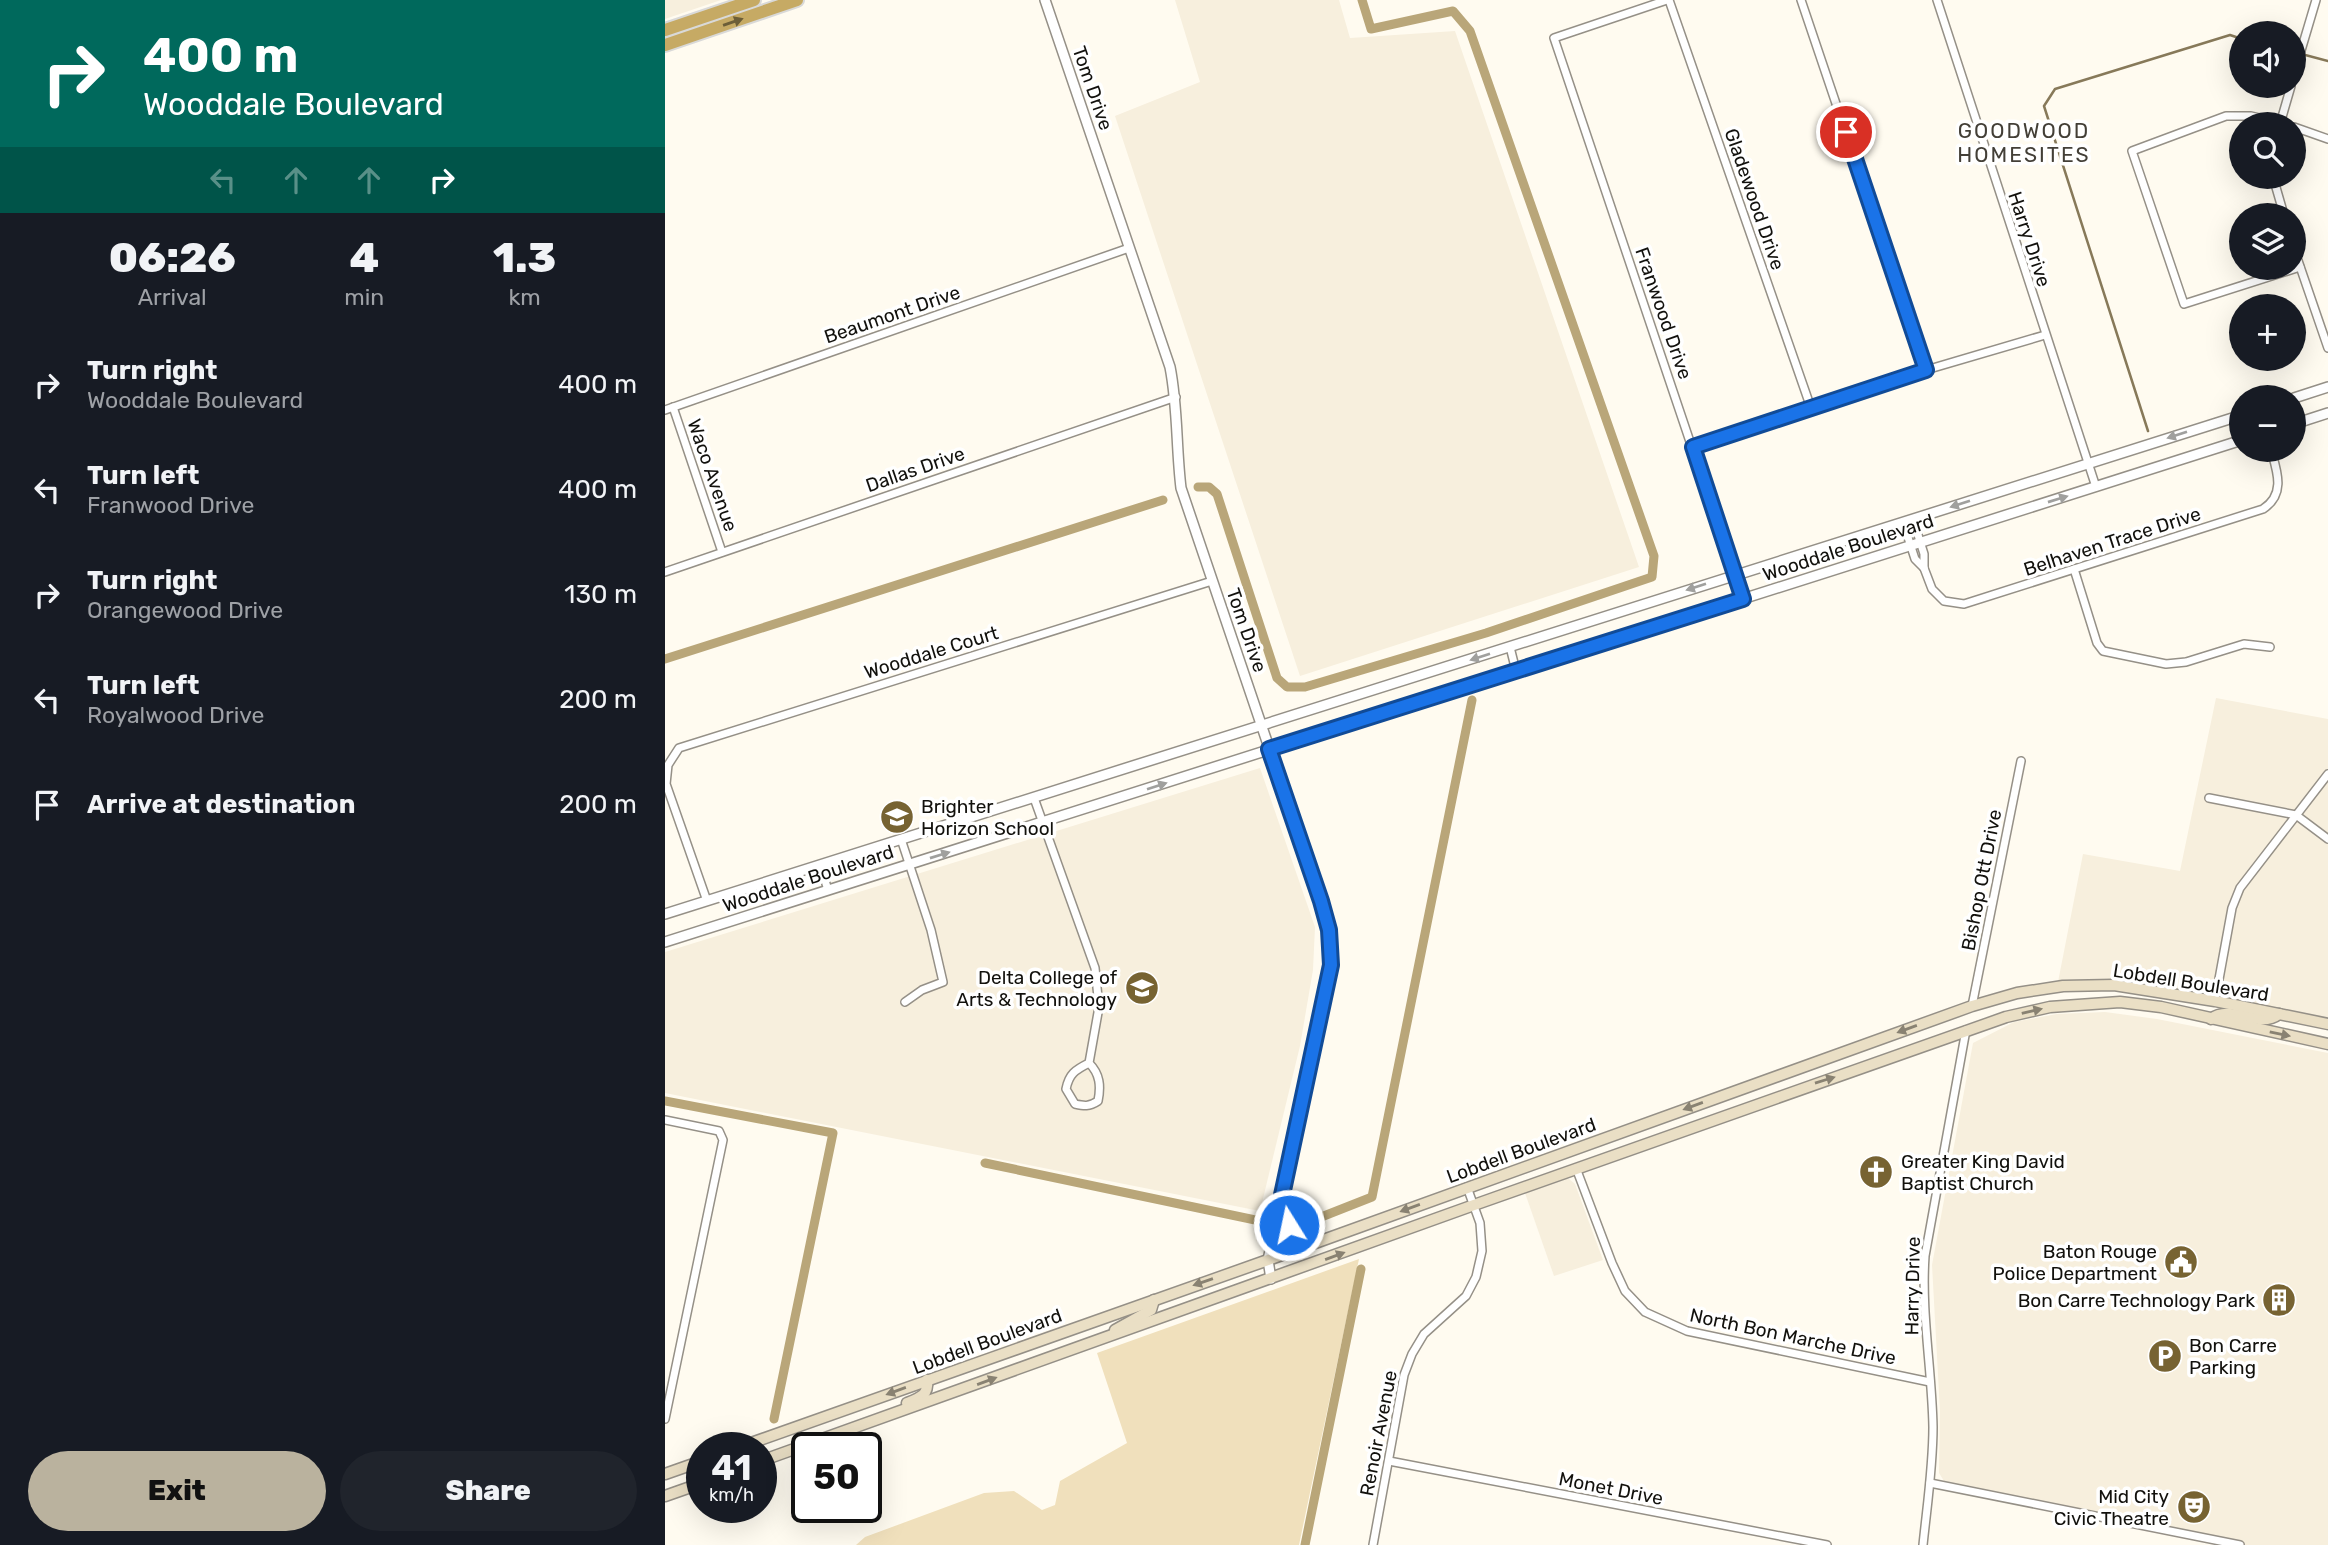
<!DOCTYPE html>
<meta charset="utf-8">
<style>
body{margin:0;font-family:Rubik,sans-serif;background:#20242c;color:#f1f3f6;height:100vh;display:flex;flex-direction:column;font-size:26px;white-space:nowrap}
*{box-sizing:border-box;margin:0}
p{font-size:23px;color:#9ea1a6}
.icon{flex:none;width:38px;height:38px;fill:none;stroke:currentColor;stroke-width:2;stroke-linecap:round;stroke-linejoin:round}
.map{position:relative;flex:1;overflow:hidden}
.side{display:flex;flex-direction:column;background:#171b24;width:665px}
.side>*{flex:none}
.top-card{background:#00695c;color:#fff;overflow:hidden}
.fabs{position:absolute;left:1564px;top:21px;display:grid;gap:14px}
.fabs a{display:grid;place-items:center;width:77px;height:77px;border-radius:50%;background:#171b24;box-shadow:0 7px 28px #0002;font-size:35px}
.speed{position:absolute;left:21px;top:1432px;display:flex;gap:14px;font-size:35px;font-weight:700;text-align:center}
.speed>*{display:grid;place-content:center;width:91px;height:91px;border-radius:50%;background:#171b24;box-shadow:0 7px 28px #0002;line-height:1}
.speed small{font-size:18px;font-weight:400}
.speed .limit{border:4px solid #111;border-radius:10px;background:#fff;color:#111}
.pin{position:absolute;display:grid;place-items:center;width:60px;height:60px;color:#fff;margin:-30px;border:4px solid #fff;border-radius:50%;box-shadow:0 2px 7px #0007}
.me{position:absolute;width:77px;margin:-38px;rotate:350deg;stroke-linejoin:round;filter:drop-shadow(0 0 5px #0008)}
.turn{display:flex;align-items:center;gap:24px;height:147px;padding:0 28px;font-size:32px}
.turn .icon{width:91px;height:91px;stroke-width:2.5}
.turn b{display:block;font-size:49px;line-height:60px}
.lanes{display:flex;align-items:center;height:66px;padding:0 28px;background:#0003;justify-content:center;gap:35px;direction:ltr}
.lanes .off{opacity:.35}
.eta{display:flex;justify-content:space-evenly;align-items:center;height:119px;text-align:center}
.eta b{font-size:42px;font-weight:800;line-height:49px}
.button{display:flex;gap:14px;margin-top:auto;padding:14px 28px}
.button a{flex:1;height:80px;border-radius:42px;background:#bab29e;color:#111;font-size:28px;font-weight:800;line-height:80px;text-align:center}
.button a+a{background:#20242c;color:#f1f3f6}
ul{padding:0;list-style:none}
li{display:flex;align-items:center;gap:21px;height:105px;padding:0 28px}
li div{flex:1}
li b{display:block;font-size:26px}
li em{font-style:normal}
main{display:flex;flex:1;min-height:0}
.map>svg:first-child{display:block}
</style>
<main>
<section class="side">
<div class="top-card">
<div class="turn"><svg class="icon" aria-label="right" viewBox="0 0 24 24"><path d="M7 20v-9h11M14 6l5 5-5 5"/></svg><div><b>400 m</b>Wooddale Boulevard</div></div>
<div class="lanes"><svg class="icon off" aria-label="left" viewBox="0 0 24 24"><path d="M17 20v-9H6M10 6l-5 5 5 5"/></svg><svg class="icon off" aria-label="ahead" viewBox="0 0 24 24"><path d="M12 20V5M6 11l6-6 6 6"/></svg><svg class="icon off" aria-label="ahead" viewBox="0 0 24 24"><path d="M12 20V5M6 11l6-6 6 6"/></svg><svg class="icon" aria-label="right" viewBox="0 0 24 24"><path d="M7 20v-9h11M14 6l5 5-5 5"/></svg></div>
</div>
<div class="eta">
<div><b>06:26</b><p>Arrival</p></div>
<div><b>4</b><p>min</p></div>
<div><b>1.3</b><p>km</p></div>
</div>
<ul>
<li><svg class="icon" aria-label="right" viewBox="0 0 24 24"><path d="M7 20v-9h11M14 6l5 5-5 5"/></svg><div><b>Turn right</b><p>Wooddale Boulevard</p></div><em>400 m</em></li>
<li><svg class="icon" aria-label="left" viewBox="0 0 24 24"><path d="M17 20v-9H6M10 6l-5 5 5 5"/></svg><div><b>Turn left</b><p>Franwood Drive</p></div><em>400 m</em></li>
<li><svg class="icon" aria-label="right" viewBox="0 0 24 24"><path d="M7 20v-9h11M14 6l5 5-5 5"/></svg><div><b>Turn right</b><p>Orangewood Drive</p></div><em>130 m</em></li>
<li><svg class="icon" aria-label="left" viewBox="0 0 24 24"><path d="M17 20v-9H6M10 6l-5 5 5 5"/></svg><div><b>Turn left</b><p>Royalwood Drive</p></div><em>200 m</em></li>
<li><svg class="icon" aria-label="arrive" viewBox="0 0 24 24"><path d="M6 21V4h12l-3 4 3 4H6"/></svg><div><b>Arrive at destination</b></div><em>200 m</em></li>
</ul>
<div class="button"><a>Exit</a><a>Share</a></div>
</section>
<div class="map">
<svg width="1663" height="1545" viewBox="0 0 1663 1545">
<rect width="100%" height="100%" fill="#fffbf0"/>
<g fill="#f7efdd">
<polygon points="0,0 56,0 0,19"/>
<polygon points="510,0 674,0 685,38 790,31 974,567 635,676 450,116 535,82"/>
<polygon points="1551,698 1663,719 1663,1020 1485,984 1449,981 1393,982 1418,854 1515,871"/>
<polygon points="595,768 650,927 648,970 635,1046 595,1211 0,1093 0,952"/>
<polygon points="1440,1012 1492,1019 1663,1053 1663,1545 1575,1545 1407,1511 1279,1481 1274,1473 1275,1411 1267,1265 1308,1043 1349,1022 1392,1014"/>
<polygon points="898,1179 904,1179 910,1184 938,1260 889,1276 860,1193"/>
</g>
<polygon fill="#f0e0bc" points="694,1259 634,1545 191,1545 200,1537 319,1493 349,1491 377,1510 390,1505 395,1481 462,1443 432,1353"/>
<g fill="none" stroke-linecap="round" stroke-linejoin="round">
<g stroke="#877959" stroke-width="2.5">
<polyline points="1629,52 1663,61"/>
<polyline points="1483,431 1379,106 1390,89 1565,35 1577,39"/>
</g>
<g stroke="#b9a679" stroke-width="9">
<polyline points="533,487 544,487 552,494 612,678 622,687 640,687 821,633 987,577 989,556 805,31 788,11 706,29 697,0"/>
<polyline points="0,659 498,500"/>
<polyline points="0,1101 168,1133 109,1419"/>
<polyline points="320,1163 595,1221"/>
<polyline points="641,1223 707,1197 807,700"/>
<polyline points="640,1545 696,1269"/>
</g>
<g stroke="#959087" stroke-width="10">
<g id="minor">
<polyline points="1002,0 889,38 1078,599"/>
<polyline points="1004,0 1146,408"/>
<polyline points="1136,0 1261,370"/>
<polyline points="1272,0 1431,487"/>
<polyline points="1629,74 1651,0"/>
<polyline points="1615,124 1626,86"/>
<polyline points="1621,124 1586,116 1561,116 1467,151 1519,304 1635,267"/>
<polyline points="1629,127 1663,139"/>
<polyline points="1608,177 1619,215"/>
<polyline points="1629,249 1663,348"/>
<polyline points="8,407 57,552"/>
<polyline points="0,410 464,248"/>
<polyline points="1028,447 1261,370 1380,335"/>
<path d="M1248 519 1259 554V568L1267 589 1279 601 1299 604 1598 509C1621 494 1612 471 1606 450"/>
<polyline points="1238,522 1250,559 1259,568"/>
<polyline points="1409,569 1432,643 1438,651 1501,664 1521,662 1579,644 1605,647"/>
<polyline points="0,572 511,397"/>
<polyline points="845,647 851,671"/>
<path d="M369 798 430 968 434 1007 424 1063C435 1074 436 1086 433 1101 424 1107 419 1106 410 1104L401 1089C404 1074 410 1070 424 1063"/>
<polyline points="1544,798 1631,815 1663,839"/>
<polyline points="236,839 266,930 278,982 257,990 240,1002"/>
<polyline points="155,865 163,890"/>
<polyline points="42,901 1,784 3,765 14,748 547,581"/>
<polyline points="1550,1001 1567,908 1575,888 1663,774"/>
<polyline points="1307,1006 1356,761"/>
<polyline points="0,1120 54,1131 58,1140 0,1419"/>
<polyline points="911,1168 947,1263 960,1291 980,1312 1022,1331 1265,1382"/>
<polyline points="724,1461 1162,1545"/>
<polyline points="1265,1483 1575,1545"/>
<polyline points="708,1545 739,1375 747,1354 759,1334 801,1296 811,1277 817,1251 815,1223 802,1187"/>
<path d="M1258 1545C1262 1506 1268 1467 1268 1427 1267 1370 1256 1313 1260 1256L1301 1030"/>
</g>
</g>
<g stroke="#959087" stroke-width="12">
<g id="tertiary">
<path d="M380 0 505 367C513 407 511 447 516 488L656 901 664 930 666 965 603 1260 606 1279"/>
<polyline points="1629,398 1663,387"/>
<polyline points="1629,424 1663,413"/>
<polyline points="0,914 1577,415"/>
<polyline points="0,942 1577,440"/>
</g>
</g>
<g stroke="#959087" stroke-width="13">
<g id="secondary">
<path d="M1546 1019C1566 1003 1593 1030 1614 1014"/>
<path d="M617 1195C623 1222 621 1233 650 1242"/>
<polyline points="450,1330 486,1310 489,1300"/>
<path d="M242 1403C255 1398 264 1395 262 1380"/>
<polyline points="75,1447 603,1260 1307,1006 1352,993 1398,986 1449,985 1550,1001 1663,1024"/>
<polyline points="96,1461 809,1205 1341,1017 1385,1007 1455,1002 1496,1007 1663,1044"/>
<polyline points="0,1474 37,1461"/>
<polyline points="0,1496 37,1483"/>
</g>
</g>
<g stroke="#d9d9d8" stroke-width="16">
<g id="trunk">
<polyline points="0,30 89,0"/>
<polyline points="0,45 132,0"/>
</g>
</g>
<use href="#minor" stroke="#fff" stroke-width="7"/>
<use href="#tertiary" stroke="#fff" stroke-width="9"/>
<use href="#secondary" stroke="#eadfc5" stroke-width="10"/>
<use href="#trunk" stroke="#c6aa64" stroke-width="12"/>
</g>
<defs><path id="oneway-solid" d="M-6-.8H1V-3.2L6.5 0L1 3.2V.8H-6Z" transform="scale(1.75)"/></defs>
<use fill="#6c5e38" href="#oneway-solid" transform="translate(68 22) rotate(-19)"/>
<g fill="#a0a09e">
<use href="#oneway-solid" transform="translate(1512 435) rotate(162)"/>
<use href="#oneway-solid" transform="translate(1393 499) rotate(-17)"/>
<use href="#oneway-solid" transform="translate(1295 504) rotate(162)"/>
<use href="#oneway-solid" transform="translate(1031 587) rotate(162)"/>
<use href="#oneway-solid" transform="translate(815 657) rotate(162)"/>
<use href="#oneway-solid" transform="translate(492 786) rotate(-18)"/>
<use href="#oneway-solid" transform="translate(275 855) rotate(-17)"/>
</g>
<g fill="#898272">
<use href="#oneway-solid" transform="translate(1367 1011) rotate(-13)"/>
<use href="#oneway-solid" transform="translate(1242 1029) rotate(160)"/>
<use href="#oneway-solid" transform="translate(1615 1034) rotate(12)"/>
<use href="#oneway-solid" transform="translate(1160 1080) rotate(-17)"/>
<use href="#oneway-solid" transform="translate(1028 1106) rotate(160)"/>
<use href="#oneway-solid" transform="translate(745 1208) rotate(160)"/>
<use href="#oneway-solid" transform="translate(670 1256) rotate(-20)"/>
<use href="#oneway-solid" transform="translate(538 1282) rotate(161)"/>
<use href="#oneway-solid" transform="translate(322 1381) rotate(-20)"/>
<use href="#oneway-solid" transform="translate(231 1391) rotate(160)"/>
</g>
<g fill="none" stroke-linecap="round" stroke-linejoin="round">
<g stroke="#114b97" stroke-width="18">
<polyline id="route" points="624,1225 617,1195 666,965 664,930 656,901 604,749 1078,599 1028,447 1261,370 1181,132"/>
</g>
<use href="#route" stroke="#1a73e8" stroke-width="12"/>
</g>
<defs>
<g id="school-disc" transform="scale(1.75)"><circle r="9.5" fill="#776332" stroke="#fff"/><path d="M0-5L7-2L0 1L-7-2ZM-4 1L0 2.5L4 1V4Q0 6-4 4Z" fill="#fff"/></g>
<g id="university-disc" transform="scale(1.75)"><circle r="9.5" fill="#776332" stroke="#fff"/><path d="M0-5L7-2L0 1L-7-2ZM-4 1L0 2.5L4 1V4Q0 6-4 4Z" fill="#fff"/></g>
<g id="church-disc" transform="scale(1.75)"><circle r="9.5" fill="#776332" stroke="#fff"/><path d="M-1.2-6h2.4v3.5h3.3v2.4h-3.3V6h-2.4V-.1h-3.3v-2.4h3.3Z" fill="#fff"/></g>
<g id="civic-disc" transform="scale(1.75)"><circle r="9.5" fill="#776332" stroke="#fff"/><path d="M-.6-6.5H3V-4.5H.6V-3L4-1V1h2V6H-6V1h2V-1L-.6-3ZM-1.2 2.5V6h2.4V2.5Z" fill="#fff"/></g>
<g id="building-disc" transform="scale(1.75)"><circle r="9.5" fill="#776332" stroke="#fff"/><path d="M-4-6H4V6H1V3H-1V6H-4ZM-2.5-4.3h1.7v1.8h-1.7ZM.8-4.3h1.7v1.8H.8ZM-2.5-1h1.7V.8h-1.7ZM.8-1h1.7V.8H.8Z" fill="#fff"/></g>
<g id="parking-disc" transform="scale(1.75)"><circle r="9.5" fill="#776332" stroke="#fff"/><path d="M-3.5-5.5H1a3.5 3.5 0 0 1 0 7H-1V5.5H-3.5ZM-1-3.4V-.6H.8a1.4 1.4 0 0 0 0-2.8Z" fill="#fff"/></g>
<g id="theatre-disc" transform="scale(1.75)"><circle r="9.5" fill="#776332" stroke="#fff"/><path d="M-5-5.5Q0-4 5-5.5V0Q5 5 0 6Q-5 5-5 0ZM-3.3-2.5H-1v1.5H-3.3ZM1-2.5H3.3v1.5H1ZM-2.8 1Q0 5.5 2.8 1Z" fill="#fff"/></g>
</defs>
<g fill-rule="evenodd">
<use href="#school-disc" x="232" y="817"/>
<use href="#university-disc" x="477" y="988"/>
<use href="#church-disc" x="1211" y="1172"/>
<use href="#civic-disc" x="1516" y="1262"/>
<use href="#building-disc" x="1614" y="1300"/>
<use href="#parking-disc" x="1500" y="1356"/>
<use href="#theatre-disc" x="1529" y="1507"/>
</g>
<g text-anchor="middle" stroke-width="7" stroke-linejoin="round" paint-order="stroke">
<g font-size="19" fill="#12110d" stroke="#fff">
<text transform="translate(428 88) rotate(71)" y="7">Tom Drive</text>
<text transform="translate(1090 199) rotate(71)" y="7">Gladewood Drive</text>
<text transform="translate(1365 239) rotate(72)" y="7">Harry Drive</text>
<text transform="translate(999 313) rotate(71)" y="7">Franwood Drive</text>
<text transform="translate(227 314) rotate(-19)" y="7">Beaumont Drive</text>
<text transform="translate(250 469) rotate(-19)" y="7">Dallas Drive</text>
<text transform="translate(48 475) rotate(71)" y="7">Waco Avenue</text>
<text transform="translate(1447 541) rotate(-18)" y="7">Belhaven Trace Drive</text>
<text transform="translate(1183 547) rotate(-18)" y="7">Wooddale Boulevard</text>
<text transform="translate(582 630) rotate(71)" y="7">Tom Drive</text>
<text transform="translate(266 652) rotate(-17)" y="7">Wooddale Court</text>
<text transform="translate(143 878) rotate(-18)" y="7">Wooddale Boulevard</text>
<text transform="translate(1316 880) rotate(-79)" y="7">Bishop Ott Drive</text>
<text transform="translate(1526 982) rotate(9)" y="7">Lobdell Boulevard</text>
<text transform="translate(856 1150) rotate(-20)" y="7">Lobdell Boulevard</text>
<text transform="translate(1247 1286) rotate(-89)" y="7">Harry Drive</text>
<text transform="translate(1128 1336) rotate(12)" y="7">North Bon Marche Drive</text>
<text transform="translate(322 1341) rotate(-20)" y="7">Lobdell Boulevard</text>
<text transform="translate(713 1433) rotate(-79)" y="7">Renoir Avenue</text>
<text transform="translate(946 1488) rotate(11)" y="7">Monet Drive</text>
</g>
<g font-size="19" fill="#12110d" stroke="#fff" text-anchor="end">
<text x="256" y="813" text-anchor="start">Brighter<tspan x="256" dy="22">Horizon School</tspan></text>
<text x="452" y="984">Delta College of<tspan x="452" dy="22">Arts &amp; Technology</tspan></text>
<text x="1236" y="1168" text-anchor="start">Greater King David<tspan x="1236" dy="22">Baptist Church</tspan></text>
<text x="1492" y="1258">Baton Rouge<tspan x="1492" dy="22">Police Department</tspan></text>
<text x="1590" y="1307">Bon Carre Technology Park</text>
<text x="1524" y="1352" text-anchor="start">Bon Carre<tspan x="1524" dy="22">Parking</tspan></text>
<text x="1504" y="1503">Mid City<tspan x="1504" dy="22">Civic Theatre</tspan></text>
</g>
<g font-size="21" letter-spacing="2" fill="#433f37" stroke="#fff">
<text x="1359" y="138">GOODWOOD<tspan x="1359" dy="24">HOMESITES</tspan></text>
</g>
</g>
</svg>
<div class="fabs">
<a><svg class="icon" aria-label="sound" viewBox="0 0 24 24"><path d="M4 9h4l5-4v14l-5-4H4zM17 9q2 3 0 6"/></svg></a>
<a><svg class="icon" aria-label="search" viewBox="0 0 24 24"><circle cx="10" cy="10" r="6"/><path d="M15 15l6 6"/></svg></a>
<a><svg class="icon" aria-label="layers" viewBox="0 0 24 24"><path d="M12 4l9 5-9 5-9-5zM3 14l9 5 9-5"/></svg></a>
<a>+</a>
<a>−</a>
</div>
<div class="speed"><div>41<small>km/h</small></div><div class="limit">50</div></div>
<div class="pin" style="left:1181px;top:132px;background:#d93025"><svg class="icon" aria-label="arrive" viewBox="0 0 24 24"><path d="M6 21V4h12l-3 4 3 4H6"/></svg></div>
<svg class="me" style="left:624px;top:1225px" viewBox="-20 -20 40 40"><circle r="17" fill="#1a73e8" stroke="#fff" stroke-width="3"/><path d="M0-11L8 9 0 5-8 9z" fill="#fff"/></svg>
</div>
</main>
